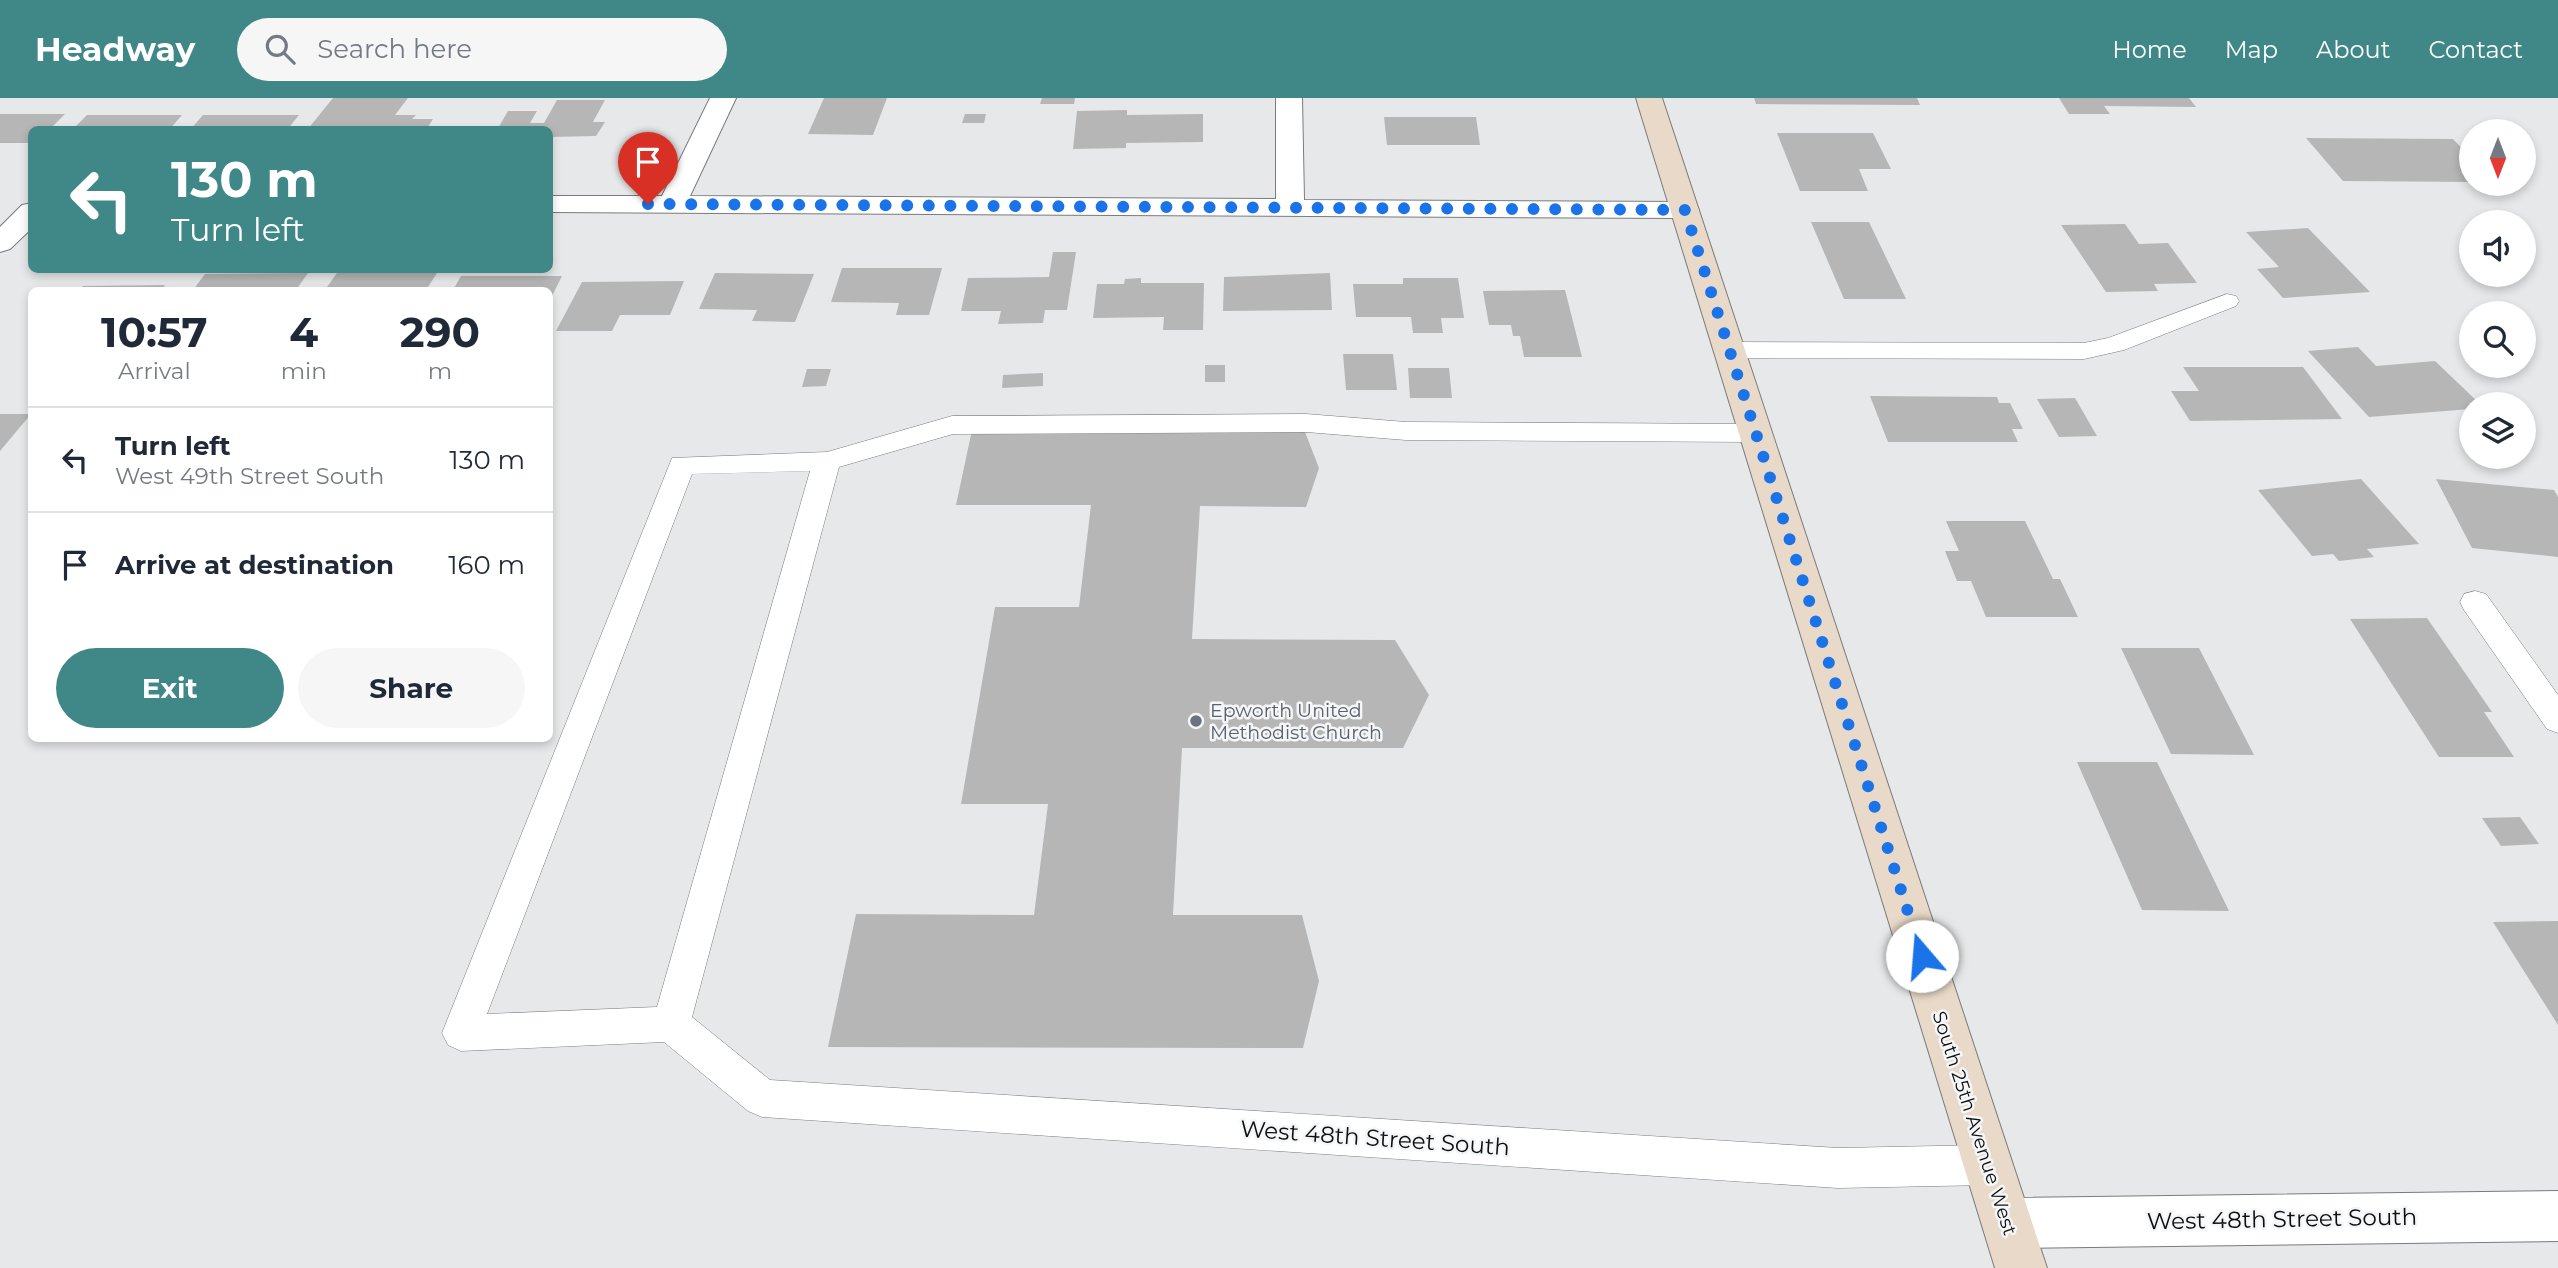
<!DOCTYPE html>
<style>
body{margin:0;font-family:Montserrat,sans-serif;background:#f6f6f7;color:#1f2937;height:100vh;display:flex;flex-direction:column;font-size:26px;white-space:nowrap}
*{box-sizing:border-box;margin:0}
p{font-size:23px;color:#747a83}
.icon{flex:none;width:38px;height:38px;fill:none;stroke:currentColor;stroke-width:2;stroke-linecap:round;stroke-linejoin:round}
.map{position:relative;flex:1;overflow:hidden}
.details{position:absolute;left:28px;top:189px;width:525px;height:455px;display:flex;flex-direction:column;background:#fff;border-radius:10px;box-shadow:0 4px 10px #0003}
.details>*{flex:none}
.guide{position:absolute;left:28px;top:28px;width:525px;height:147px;border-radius:10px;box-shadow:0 4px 10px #0003;background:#408888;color:#fff;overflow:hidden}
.needle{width:46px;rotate:180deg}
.fabs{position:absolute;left:2459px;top:21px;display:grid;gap:14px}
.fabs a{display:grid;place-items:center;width:77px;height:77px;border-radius:50%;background:#fff;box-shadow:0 4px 10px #0003;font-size:35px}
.pin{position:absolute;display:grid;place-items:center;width:60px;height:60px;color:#fff;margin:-72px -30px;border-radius:50% 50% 50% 0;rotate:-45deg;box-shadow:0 0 7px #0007}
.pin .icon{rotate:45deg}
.me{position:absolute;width:77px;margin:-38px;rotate:342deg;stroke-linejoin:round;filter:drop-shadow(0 0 5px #0008)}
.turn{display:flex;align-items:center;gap:24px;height:147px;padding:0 28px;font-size:32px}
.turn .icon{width:91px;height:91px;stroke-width:2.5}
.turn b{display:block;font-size:49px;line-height:60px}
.eta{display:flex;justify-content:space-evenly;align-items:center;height:119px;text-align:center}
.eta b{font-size:42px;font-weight:700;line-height:49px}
.cta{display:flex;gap:14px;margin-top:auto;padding:14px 28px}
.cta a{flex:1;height:80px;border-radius:42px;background:#408888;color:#fff;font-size:28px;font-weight:700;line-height:80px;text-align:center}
.cta a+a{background:#f6f6f7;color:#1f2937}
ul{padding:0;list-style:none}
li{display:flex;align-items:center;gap:21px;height:105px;padding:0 28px;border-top:2px solid #e0e1e3}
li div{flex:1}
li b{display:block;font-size:26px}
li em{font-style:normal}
header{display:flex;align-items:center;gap:42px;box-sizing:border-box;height:98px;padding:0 35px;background:#408888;color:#fff}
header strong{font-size:33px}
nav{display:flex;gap:38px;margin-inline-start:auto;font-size:24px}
.search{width:490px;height:63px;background:#f6f6f7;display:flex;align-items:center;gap:18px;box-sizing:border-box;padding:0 24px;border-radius:38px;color:#747a83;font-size:26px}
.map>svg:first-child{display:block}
</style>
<header>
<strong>Headway</strong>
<div class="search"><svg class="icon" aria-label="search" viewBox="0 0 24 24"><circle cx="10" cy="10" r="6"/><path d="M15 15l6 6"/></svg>Search here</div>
<nav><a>Home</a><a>Map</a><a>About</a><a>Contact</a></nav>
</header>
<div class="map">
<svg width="2558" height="1170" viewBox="0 0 2558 1170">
<rect width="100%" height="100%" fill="#e7e8e9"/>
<g fill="#b7b6b7">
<polygon points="333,0 408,0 395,17 416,17 412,21 433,21 426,32 307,32"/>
<polygon points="824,0 887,0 873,37 808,36"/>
<polygon points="1042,0 1075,0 1074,6 1040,6"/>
<polygon points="1754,0 1917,0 1920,7 1756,6"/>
<polygon points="2059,0 2189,0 2196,9 2104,8 2110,16 2069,16"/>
<polygon points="557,2 605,2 593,24 605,24 596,38 550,39 550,32 497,32 508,13 537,13 530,25 544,25"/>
<polygon points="1127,12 1127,17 1203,16 1203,44 1126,45 1126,50 1073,51 1077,13"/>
<polygon points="0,16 65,16 49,32 32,32 32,45 0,45"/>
<polygon points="965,16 986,16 984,25 962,25"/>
<polygon points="87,17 182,17 169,32 72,32"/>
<polygon points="203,17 299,17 287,32 190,32"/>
<polygon points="1384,19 1476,19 1480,47 1387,47"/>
<polygon points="1777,35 1873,35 1891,71 1859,71 1868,93 1800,93"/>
<polygon points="2306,40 2453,41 2471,60 2471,84 2343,83"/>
<polygon points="1811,124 1869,124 1906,201 1844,201"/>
<polygon points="2125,126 2139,146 2168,145 2197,185 2154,186 2158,193 2106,194 2061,127"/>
<polygon points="2308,130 2370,194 2283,200 2257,171 2279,169 2246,134"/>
<polygon points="1053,154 1076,154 1067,212 1045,212 1043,225 998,226 1001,213 961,213 968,180 1049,179"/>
<polygon points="842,170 942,170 929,217 896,217 899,205 831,204"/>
<polygon points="339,172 439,172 426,192 325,192"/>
<polygon points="308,175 296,192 193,192 205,176"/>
<polygon points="715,175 814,176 795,224 752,223 757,212 699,211"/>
<polygon points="1330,175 1332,212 1223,213 1224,179"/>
<polygon points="461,178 562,178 550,202 550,192 453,192"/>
<polygon points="1141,180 1141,185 1204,185 1203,232 1163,232 1164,219 1093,220 1097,186 1124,186 1125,181"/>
<polygon points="1403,180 1458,180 1464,220 1441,220 1443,235 1413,235 1411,219 1356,219 1353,186 1403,186"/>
<polygon points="684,183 670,217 620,217 612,233 556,233 582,184"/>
<polygon points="165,187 161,192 80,192 83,188"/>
<polygon points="1565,192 1582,259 1524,259 1520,238 1513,238 1511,227 1489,227 1483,193"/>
<polygon points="2358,249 2376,268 2435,263 2480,306 2471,306 2471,311 2369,319 2308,253"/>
<polygon points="1343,256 1393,256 1397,292 1346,292"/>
<rect x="1205" y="267" width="20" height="17"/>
<polygon points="2183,269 2303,269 2342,321 2190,323 2171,293 2199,293"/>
<polygon points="1408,270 1449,270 1452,300 1410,300"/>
<polygon points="807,271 831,271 826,288 802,289"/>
<polygon points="1043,275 1043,288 1002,290 1003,277"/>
<polygon points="1870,298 1997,299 1999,305 2010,305 2023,331 2012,331 2018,344 1888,344"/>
<polygon points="2075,300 2097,338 2059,339 2037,301"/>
<polygon points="0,316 31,316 0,353"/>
<polygon points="972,332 1305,334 1319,370 1306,409 1200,408 1192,541 1395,542 1429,597 1403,650 1182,650 1173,817 1302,817 1319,883 1303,950 828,949 856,816 1034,817 1048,706 961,706 995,509 1079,509 1091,407 956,407"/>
<polygon points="2361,381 2419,446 2367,451 2374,459 2339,463 2333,456 2312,458 2258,392"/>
<polygon points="2436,381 2554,392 2558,399 2558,459 2472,450"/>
<polygon points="1946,423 2025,423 2053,481 2060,481 2078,519 1986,519 1971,483 1957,483 1945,453 1959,453"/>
<polygon points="2427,520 2492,614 2484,614 2514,659 2439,659 2350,521"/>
<polygon points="2121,550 2199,550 2254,657 2171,656"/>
<polygon points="2077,664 2157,664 2229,813 2142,812"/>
<polygon points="2520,719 2539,746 2501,748 2482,720"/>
<polygon points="2558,823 2558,927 2493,824"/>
</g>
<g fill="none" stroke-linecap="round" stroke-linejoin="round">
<g stroke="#797b7c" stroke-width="1">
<g id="lane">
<polygon points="2227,196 2236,198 2239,203 2236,208 2124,252 2084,261 1729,260 1720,258 1716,252 1720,246 1729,244 2084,245 2108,240"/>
<path d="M1306 316 1406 324 1756 326 1766 329 1769 335 1766 341 1756 344 1406 342 1306 334 953 336 839 369 692 919 770 982 1838 1050 1988 1047 2002 1053 2008 1067 2002 1081 1988 1087 1838 1090 762 1019 748 1013 664 944 461 953 448 947 442 935 672 360 827 354 952 318ZM810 373 657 909 487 916 692 376Z"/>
<polygon points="2475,493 2486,496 2558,597 2558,635 2547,631 2464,512 2460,504 2464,496"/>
</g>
</g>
<g stroke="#797b7c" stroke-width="2">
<g id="street">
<polygon points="710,0 736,0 690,98 1276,101 1276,0 1302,0 1304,102 1685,104 1695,106 1699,112 1695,118 1685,120 550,114 550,98 662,98"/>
<polygon points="32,105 32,130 10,151 0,154 0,129 22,107"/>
<polygon points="2558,1093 2558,1143 2007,1150 1989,1143 1982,1125 1989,1107 2007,1100"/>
</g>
</g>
<g stroke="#797b7c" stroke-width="2">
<polygon id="secondary" points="1636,0 1662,0 2047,1170 1995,1170"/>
</g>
<use href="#lane" fill="#fff" fill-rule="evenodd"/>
<use href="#street" fill="#fff" fill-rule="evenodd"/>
<use href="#secondary" fill="#e8d9c8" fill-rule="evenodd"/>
</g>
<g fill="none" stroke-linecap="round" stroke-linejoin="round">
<polyline stroke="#1a73e8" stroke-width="12" stroke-dasharray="0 21.6" points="648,106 1685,112 1922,858"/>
</g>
<circle fill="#6b7280" stroke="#f4f6f7" stroke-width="2.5" cx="1196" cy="623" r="7"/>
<g text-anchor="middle" stroke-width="5" stroke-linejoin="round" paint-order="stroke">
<g font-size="19" fill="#5b616d" stroke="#f4f6f7" text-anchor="start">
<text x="1210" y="619">Epworth United<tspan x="1210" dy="22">Methodist Church</tspan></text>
</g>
<g font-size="19" fill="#0d0e0e" stroke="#f4f6f7">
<text transform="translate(1975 1025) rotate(72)" y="7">South 25th Avenue West</text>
</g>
<g font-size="23" fill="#0d0e0e" stroke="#f4f6f7">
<text transform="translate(1375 1040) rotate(4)" y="8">West 48th Street South</text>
<text transform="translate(2282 1121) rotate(-1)" y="8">West 48th Street South</text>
</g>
</g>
</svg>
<div class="fabs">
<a><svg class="needle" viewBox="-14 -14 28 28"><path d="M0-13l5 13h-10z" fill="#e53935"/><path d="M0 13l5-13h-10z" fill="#747a83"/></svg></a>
<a><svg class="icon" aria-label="sound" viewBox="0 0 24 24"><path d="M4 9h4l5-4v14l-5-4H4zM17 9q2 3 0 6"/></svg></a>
<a><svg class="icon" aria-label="search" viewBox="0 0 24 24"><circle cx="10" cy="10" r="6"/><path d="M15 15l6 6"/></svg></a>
<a><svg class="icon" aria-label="layers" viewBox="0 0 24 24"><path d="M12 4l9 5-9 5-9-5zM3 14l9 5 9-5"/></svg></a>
</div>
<div class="pin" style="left:648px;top:106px;background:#d93025"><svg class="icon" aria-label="arrive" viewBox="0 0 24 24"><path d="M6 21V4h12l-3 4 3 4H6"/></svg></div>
<svg class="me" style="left:1922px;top:858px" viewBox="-20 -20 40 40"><circle r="19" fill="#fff"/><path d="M0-13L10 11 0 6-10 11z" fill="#1a73e8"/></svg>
<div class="guide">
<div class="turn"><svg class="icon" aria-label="left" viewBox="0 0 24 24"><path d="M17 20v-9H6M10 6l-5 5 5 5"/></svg><div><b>130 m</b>Turn left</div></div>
</div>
<section class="details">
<div class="eta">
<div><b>10:57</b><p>Arrival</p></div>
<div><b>4</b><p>min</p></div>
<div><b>290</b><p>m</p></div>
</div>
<ul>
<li><svg class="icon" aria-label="left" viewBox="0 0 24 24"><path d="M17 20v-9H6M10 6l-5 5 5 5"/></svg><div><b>Turn left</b><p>West 49th Street South</p></div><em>130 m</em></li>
<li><svg class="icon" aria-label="arrive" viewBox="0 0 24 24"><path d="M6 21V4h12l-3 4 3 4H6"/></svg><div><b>Arrive at destination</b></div><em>160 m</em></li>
</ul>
<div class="cta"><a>Exit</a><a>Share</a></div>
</section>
</div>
